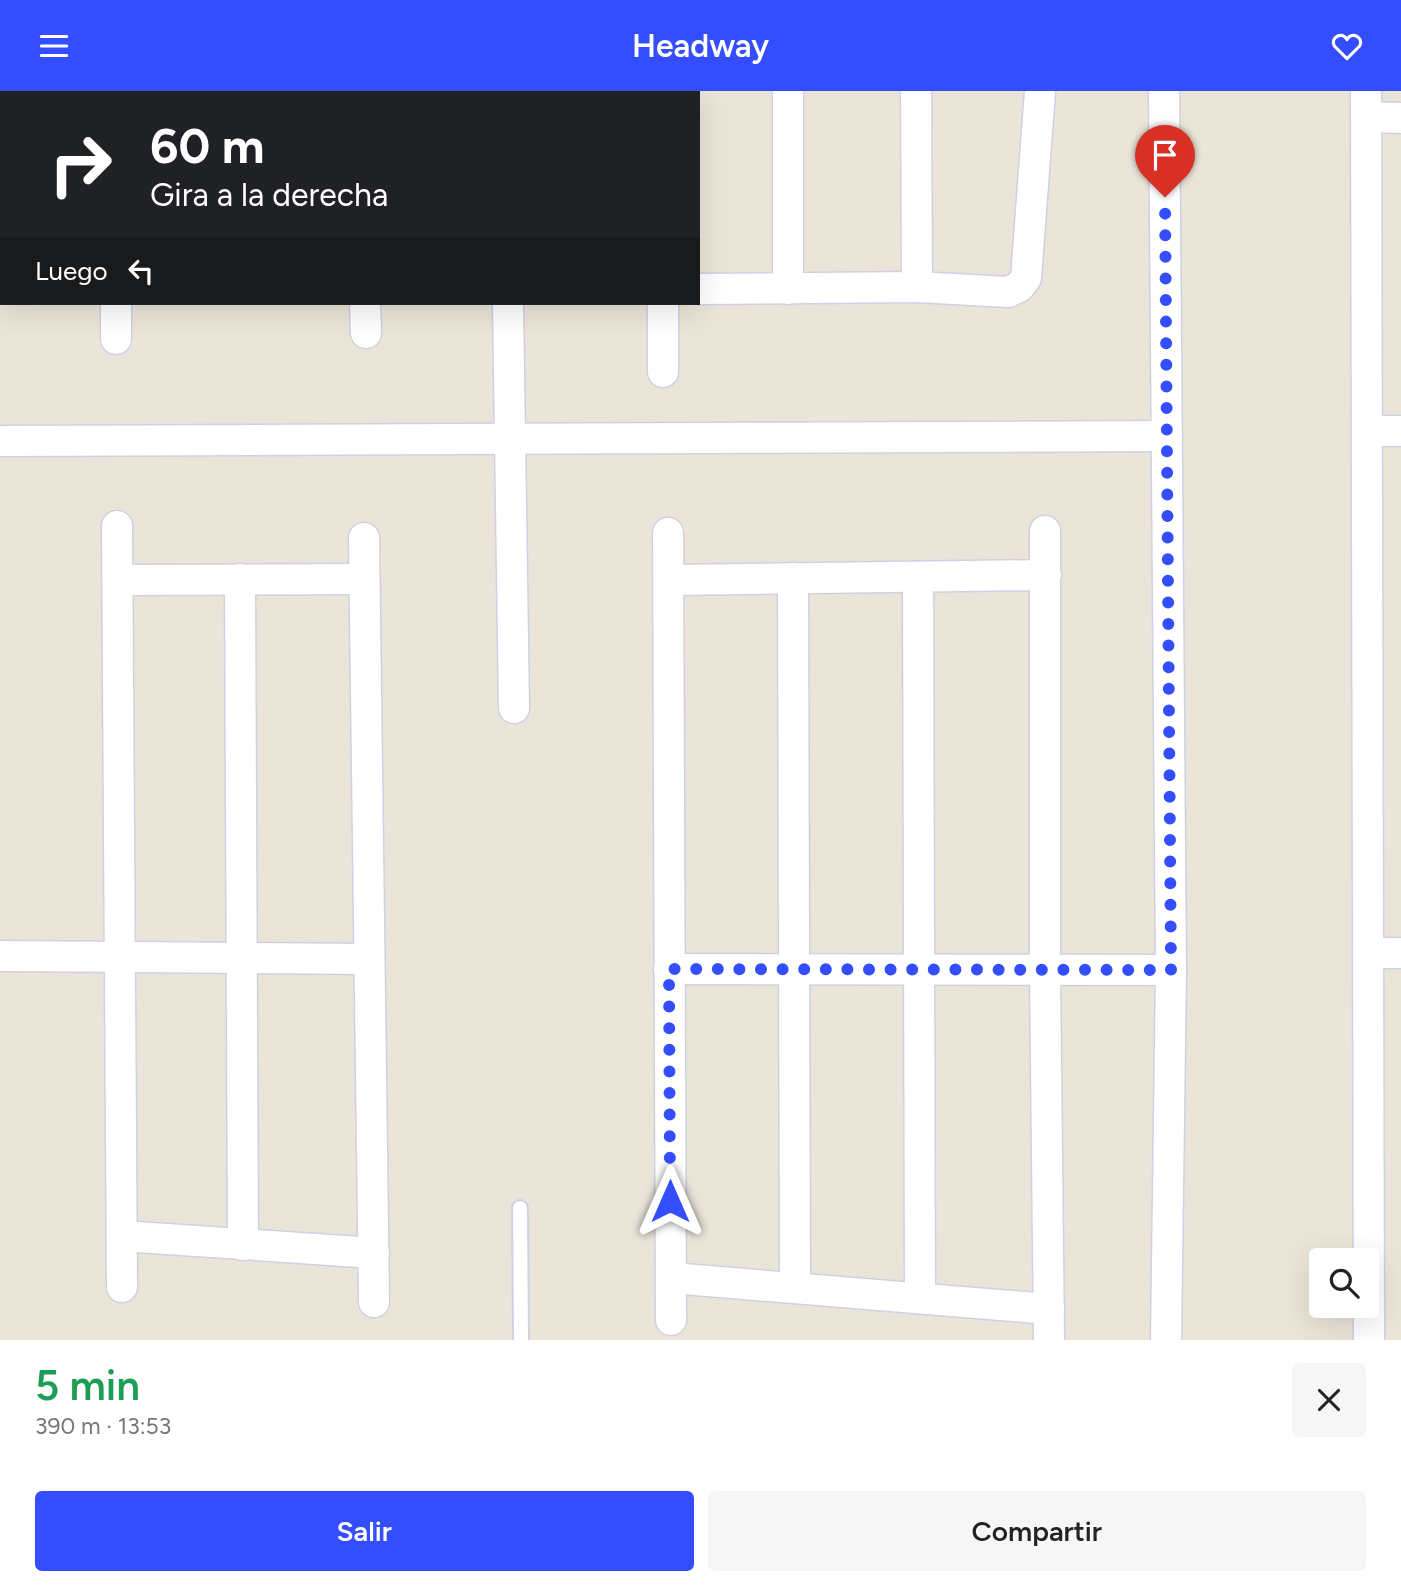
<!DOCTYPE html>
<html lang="es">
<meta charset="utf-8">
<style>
body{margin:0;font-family:Figtree,sans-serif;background:#f6f6f6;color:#222;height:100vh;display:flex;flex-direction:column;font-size:26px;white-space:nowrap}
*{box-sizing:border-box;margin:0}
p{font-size:23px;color:#767676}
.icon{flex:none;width:38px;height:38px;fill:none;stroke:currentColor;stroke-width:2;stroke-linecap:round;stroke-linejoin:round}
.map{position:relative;height:1249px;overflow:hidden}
.sheet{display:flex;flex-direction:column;background:#fff;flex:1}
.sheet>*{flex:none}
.banner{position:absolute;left:0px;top:0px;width:700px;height:214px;box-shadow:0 7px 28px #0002;background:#202124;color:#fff;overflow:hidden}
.buttons{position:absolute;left:1309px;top:1157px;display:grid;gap:14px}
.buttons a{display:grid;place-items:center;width:70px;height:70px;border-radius:7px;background:#fff;box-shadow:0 7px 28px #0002;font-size:35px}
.pin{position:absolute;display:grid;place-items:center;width:60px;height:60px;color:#fff;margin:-72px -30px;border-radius:50% 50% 50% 0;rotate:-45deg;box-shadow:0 0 7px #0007}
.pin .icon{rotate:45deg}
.me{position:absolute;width:77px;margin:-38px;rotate:0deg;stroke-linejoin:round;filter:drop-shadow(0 0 5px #0008)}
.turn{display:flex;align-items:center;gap:24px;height:147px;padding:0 35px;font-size:32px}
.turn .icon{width:91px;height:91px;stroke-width:2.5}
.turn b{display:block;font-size:49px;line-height:60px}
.then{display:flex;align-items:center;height:66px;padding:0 35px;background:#0003;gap:14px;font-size:26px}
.round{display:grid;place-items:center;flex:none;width:74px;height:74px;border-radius:7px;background:#f6f6f6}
.head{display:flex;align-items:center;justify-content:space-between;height:119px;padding:0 35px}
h1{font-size:42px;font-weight:600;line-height:52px;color:#1e9e55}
.primary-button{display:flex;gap:14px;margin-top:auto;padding:14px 35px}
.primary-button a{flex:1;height:80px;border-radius:7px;background:#334dff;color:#fff;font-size:28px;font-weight:600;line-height:80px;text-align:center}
.primary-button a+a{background:#f6f6f6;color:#222}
header{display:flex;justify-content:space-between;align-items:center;height:91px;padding:0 35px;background:#334dff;color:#fff;font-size:32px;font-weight:600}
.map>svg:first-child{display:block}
</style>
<header><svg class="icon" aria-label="menu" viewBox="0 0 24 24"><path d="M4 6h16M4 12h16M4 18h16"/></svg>Headway<svg class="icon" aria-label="heart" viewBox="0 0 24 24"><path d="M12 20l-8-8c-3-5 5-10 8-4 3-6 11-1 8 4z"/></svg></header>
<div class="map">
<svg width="1401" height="1249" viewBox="0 0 1401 1249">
<rect width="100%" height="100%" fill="#ebe5d9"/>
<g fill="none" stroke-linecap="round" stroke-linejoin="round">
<g stroke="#cfd1e2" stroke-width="18">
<polyline id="lane" points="520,1117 521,1249"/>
</g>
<g stroke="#cfd1e2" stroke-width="33">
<g id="street">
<polyline points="114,0 114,2"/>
<polyline points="236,0 236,2"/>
<polyline points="365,0 365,2"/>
<polyline points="661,0 661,2"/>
<polyline points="788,0 788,198"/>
<polyline points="916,0 917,196"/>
<polyline points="1164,0 1171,879 1166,1249"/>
<polyline points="1366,0 1369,1249"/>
<polyline points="1367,26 1401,27"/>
<polyline points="698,198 917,196 1008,201 1019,196 1026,187 1040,0"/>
<polyline points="116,212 116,248"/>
<polyline points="365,212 366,242"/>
<polyline points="508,212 514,617"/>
<polyline points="663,212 663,281"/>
<polyline points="1368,340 1401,340"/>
<polyline points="0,350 1167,345"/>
<polyline points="117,435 122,1196"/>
<polyline points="1045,440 1045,879 1049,1249"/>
<polyline points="668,442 671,1229"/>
<polyline points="364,447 374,1211"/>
<polyline points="918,486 920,1207"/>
<polyline points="793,487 795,1197"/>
<polyline points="240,488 243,1154"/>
<polyline points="118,489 364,488"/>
<polyline points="669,489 1046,484"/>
<polyline points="1369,862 1401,862"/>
<polyline points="0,865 369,868"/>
<polyline points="669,878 1171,879"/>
<polyline points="122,1145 374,1162"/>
<polyline points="671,1187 1049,1218"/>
</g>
</g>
<use href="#lane" stroke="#fff" stroke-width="14"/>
<use href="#street" stroke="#fff" stroke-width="30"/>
</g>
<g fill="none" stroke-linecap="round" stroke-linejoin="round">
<polyline stroke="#334dff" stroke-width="12" stroke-dasharray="0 21.6" points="670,1110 669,878 1171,879 1165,106"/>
</g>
</svg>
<div class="buttons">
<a><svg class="icon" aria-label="search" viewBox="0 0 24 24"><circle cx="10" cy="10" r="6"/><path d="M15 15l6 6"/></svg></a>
</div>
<div class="pin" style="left:1165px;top:106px;background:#d93025"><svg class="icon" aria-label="arrive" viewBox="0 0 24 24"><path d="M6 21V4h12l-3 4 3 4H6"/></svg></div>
<svg class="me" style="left:670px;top:1110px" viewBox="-20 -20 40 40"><path d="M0-17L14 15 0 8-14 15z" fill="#334dff" stroke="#fff" stroke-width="4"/></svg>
<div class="banner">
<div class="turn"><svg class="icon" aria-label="right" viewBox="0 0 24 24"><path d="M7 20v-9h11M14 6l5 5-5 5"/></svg><div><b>60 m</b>Gira a la derecha</div></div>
<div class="then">Luego<svg class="icon" aria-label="left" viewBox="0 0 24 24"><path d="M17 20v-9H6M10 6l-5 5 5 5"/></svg></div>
</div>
</div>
<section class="sheet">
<div class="head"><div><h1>5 min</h1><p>390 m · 13:53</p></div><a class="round"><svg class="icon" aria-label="close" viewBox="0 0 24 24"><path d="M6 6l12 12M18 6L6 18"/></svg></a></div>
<div class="primary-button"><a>Salir</a><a>Compartir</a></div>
</section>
